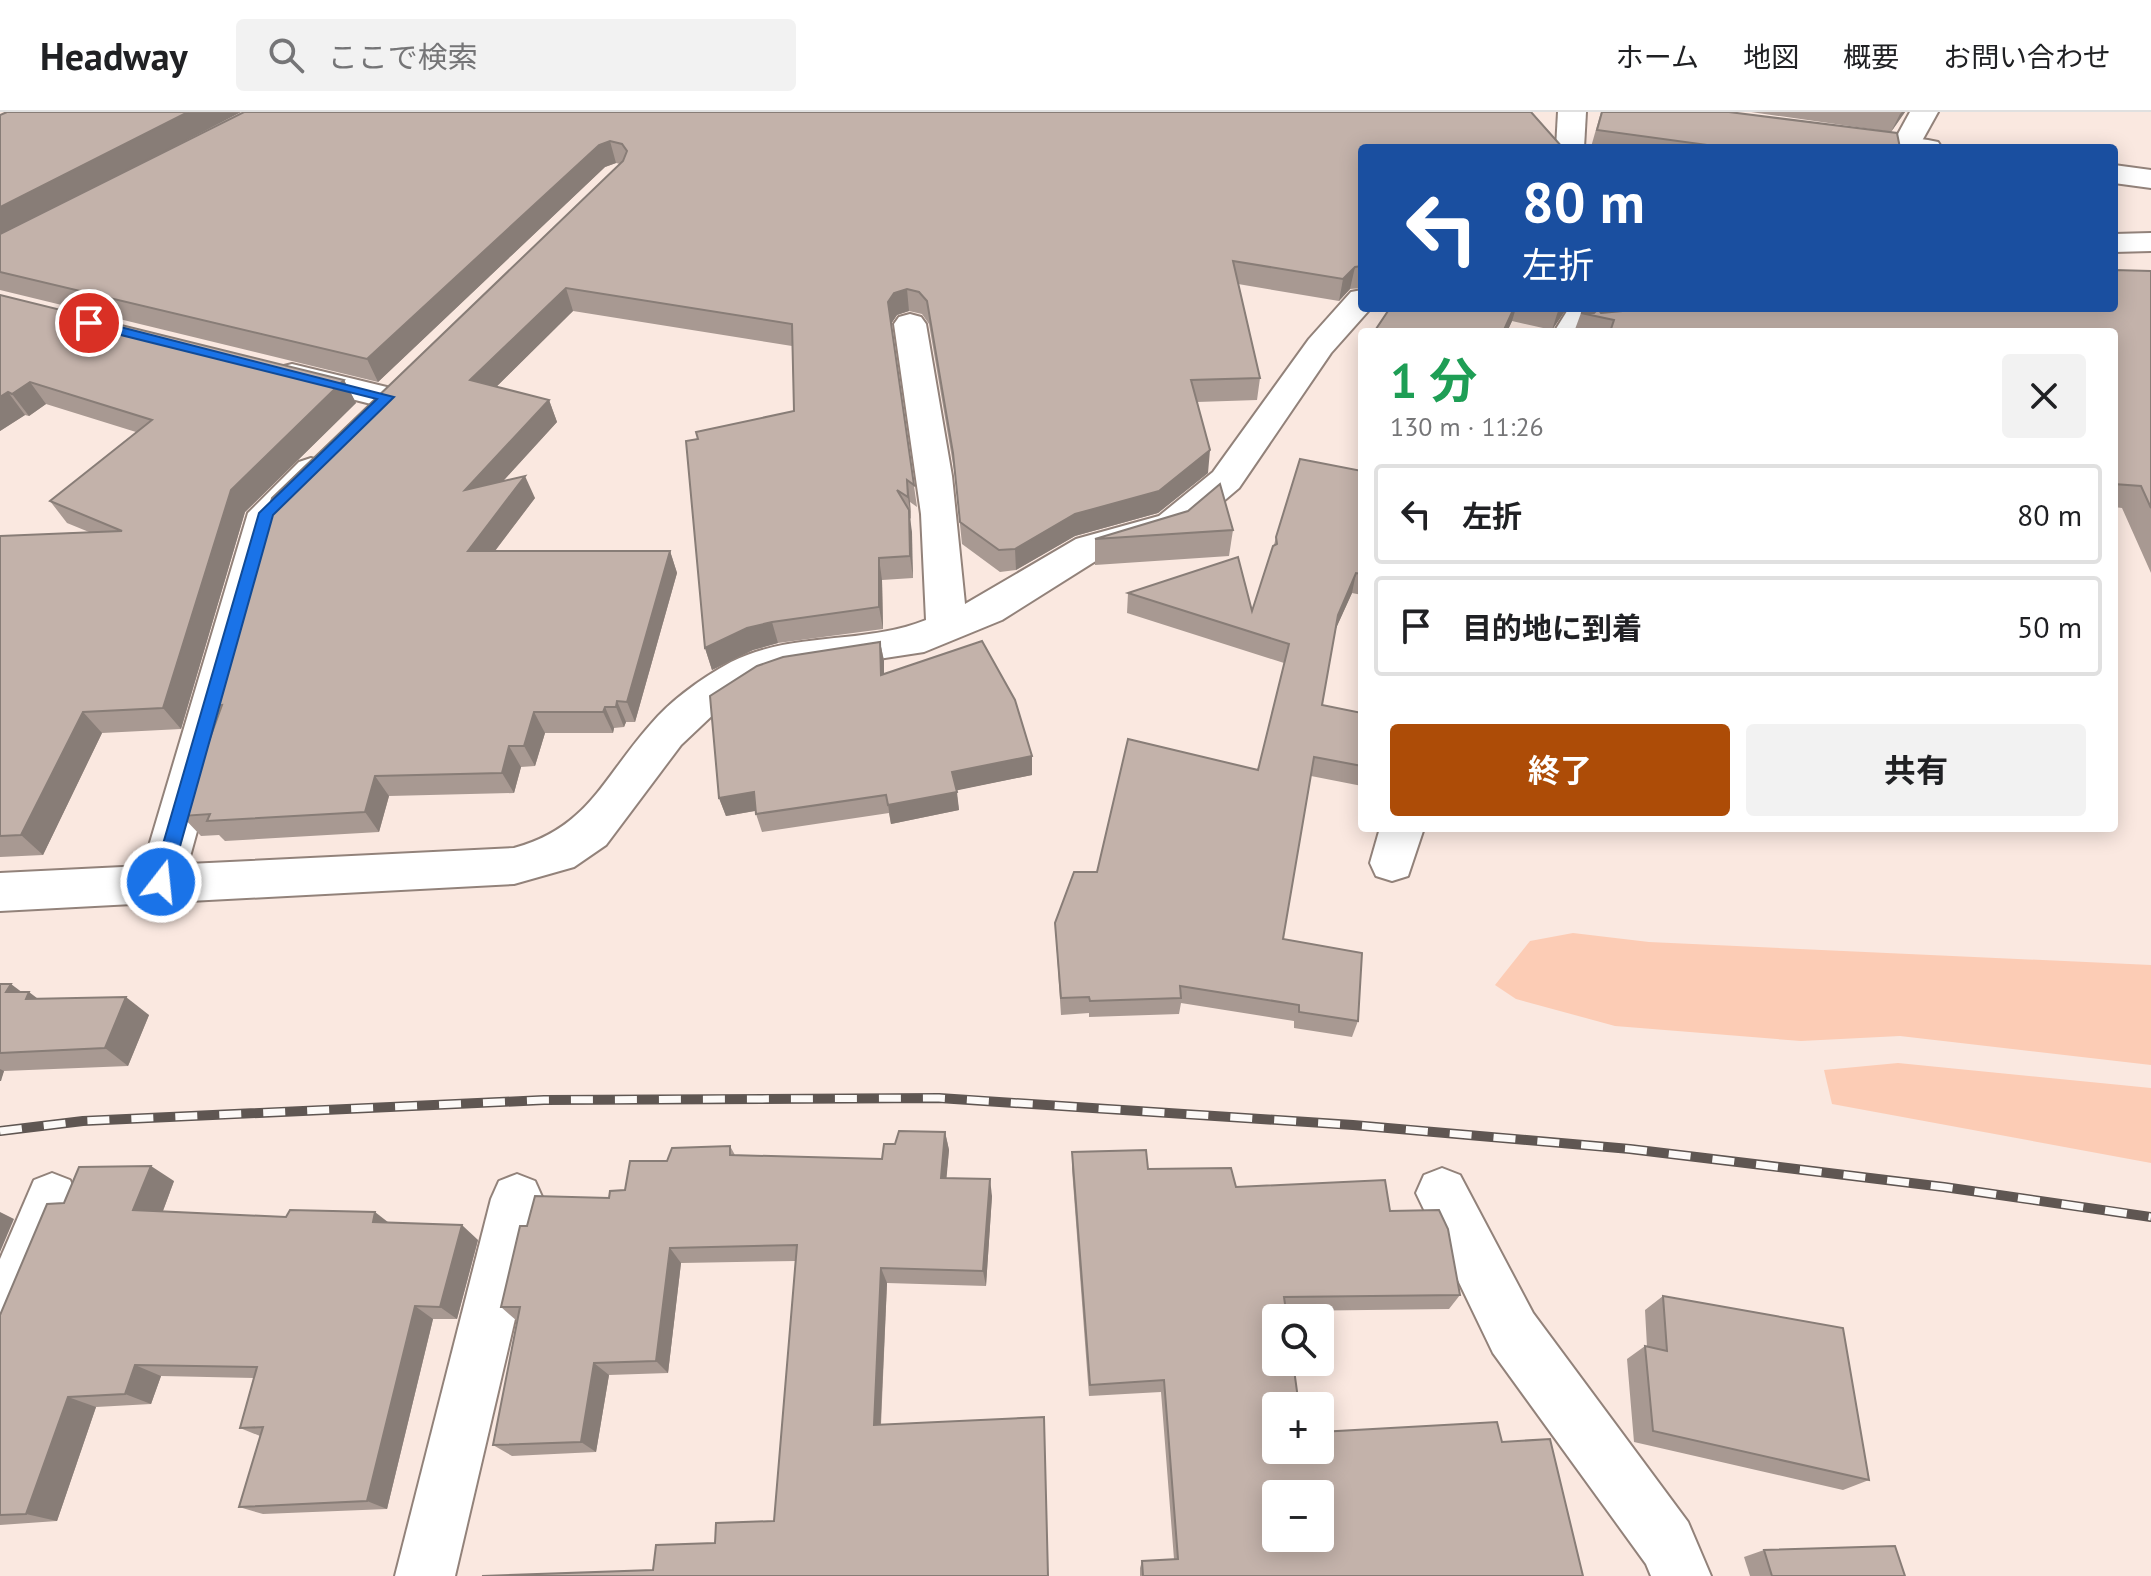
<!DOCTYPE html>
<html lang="ja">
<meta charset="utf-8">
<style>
body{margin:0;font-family:"PT Sans","Noto Sans JP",sans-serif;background:#f2f2f2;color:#202124;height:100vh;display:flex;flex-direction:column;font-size:30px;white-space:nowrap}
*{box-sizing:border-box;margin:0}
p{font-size:26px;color:#757577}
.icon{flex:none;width:44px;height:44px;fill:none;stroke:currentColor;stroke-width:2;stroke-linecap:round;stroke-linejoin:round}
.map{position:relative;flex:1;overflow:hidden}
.panel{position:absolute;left:1358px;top:216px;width:760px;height:504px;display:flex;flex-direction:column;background:#fff;border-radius:8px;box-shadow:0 4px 20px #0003}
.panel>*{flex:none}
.banner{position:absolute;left:1358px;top:32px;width:760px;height:168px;border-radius:8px;box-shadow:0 4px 20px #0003;background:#1a4fa0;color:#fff;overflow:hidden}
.tools{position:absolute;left:1262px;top:1192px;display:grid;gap:16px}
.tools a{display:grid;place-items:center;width:72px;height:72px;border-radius:8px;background:#fff;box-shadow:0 4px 20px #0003;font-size:40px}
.pin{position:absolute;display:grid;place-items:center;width:68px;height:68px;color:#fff;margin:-34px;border:4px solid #fff;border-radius:50%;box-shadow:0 2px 8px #0007}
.me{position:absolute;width:88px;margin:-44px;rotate:16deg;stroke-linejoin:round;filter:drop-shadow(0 0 6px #0008)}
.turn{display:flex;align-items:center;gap:28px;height:168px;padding:0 32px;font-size:36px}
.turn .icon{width:104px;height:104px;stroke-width:2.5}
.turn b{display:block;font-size:56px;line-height:68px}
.round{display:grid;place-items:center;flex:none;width:84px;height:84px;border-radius:8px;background:#f2f2f2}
.head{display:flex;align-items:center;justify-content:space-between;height:136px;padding:0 32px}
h1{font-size:48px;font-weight:700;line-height:60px;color:#1e9e55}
.button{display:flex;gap:16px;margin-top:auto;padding:16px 32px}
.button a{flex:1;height:92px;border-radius:8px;background:#ad4c07;color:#fff;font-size:32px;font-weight:700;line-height:92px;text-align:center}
.button a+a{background:#f2f2f2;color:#202124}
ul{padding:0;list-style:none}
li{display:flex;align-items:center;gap:24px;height:100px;margin:0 16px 12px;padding:0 16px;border:4px solid #e0e0e0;border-radius:8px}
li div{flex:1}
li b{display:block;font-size:30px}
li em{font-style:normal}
header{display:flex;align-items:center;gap:48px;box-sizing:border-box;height:112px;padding:0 40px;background:#fff;border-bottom:2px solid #e0e0e0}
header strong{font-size:38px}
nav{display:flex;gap:44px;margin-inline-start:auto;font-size:28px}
.search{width:560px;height:72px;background:#f2f2f2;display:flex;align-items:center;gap:20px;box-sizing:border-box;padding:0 28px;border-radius:8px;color:#757577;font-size:30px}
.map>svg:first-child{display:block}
</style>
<header>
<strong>Headway</strong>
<div class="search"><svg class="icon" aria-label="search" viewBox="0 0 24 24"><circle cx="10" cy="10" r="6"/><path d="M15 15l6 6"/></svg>ここで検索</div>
<nav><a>ホーム</a><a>地図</a><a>概要</a><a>お問い合わせ</a></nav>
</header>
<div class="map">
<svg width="2151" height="1464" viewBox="0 0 2151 1464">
<rect width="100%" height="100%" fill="#fae8e0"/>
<g fill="#fcccb5">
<polygon points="1573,821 1649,830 2151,853 2151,953 1900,924 1801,929 1615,914 1516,887 1495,873 1530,829"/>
<polygon points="1898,951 2151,976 2151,1051 1832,992 1824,958"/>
</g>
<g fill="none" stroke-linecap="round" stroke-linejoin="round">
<g stroke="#92827a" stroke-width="4">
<polygon id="lane" points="1589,196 1607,196 1616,209 1611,220 1593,220 1598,209"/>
</g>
<g stroke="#92827a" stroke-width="4">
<g id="street">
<polygon points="1558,0 1586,0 1584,36 1556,36"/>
<polygon points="1910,0 1938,0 1918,36 1894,36 1892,33"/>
<polygon points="2151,121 2151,139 2114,140 2114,122"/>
<path d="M1362 178V196H1371L1331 241 1239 376 1185 422 1102 445 1002 508 924 540 787 561 761 571 718 598 681 633 606 733 574 755 514 772 0 799V761L143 754 248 401 299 350 311 346 323 350 329 358 283 406 188 752 514 736C588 716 603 666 650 613 671 588 702 566 731 550 792 519 864 533 926 508L921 402 894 212 899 205 910 202 921 205 926 212 952 364 965 492 1076 427 1159 404 1213 360 1309 227 1351 180Z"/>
<polygon points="1569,196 1601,196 1586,220 1554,220"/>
<polygon points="292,252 399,278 404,285 399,292 387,296 280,269 275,262 280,255"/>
<polygon points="1380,716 1424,716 1408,764 1392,769 1376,764 1370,751"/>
<polygon points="1442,1056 1460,1063 1533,1201 1688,1410 1711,1464 1651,1464 1646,1452 1493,1241 1416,1081 1424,1063"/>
<polygon points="52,1061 70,1068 78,1086 19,1231 0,1240 0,1147 34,1068"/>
<polygon points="517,1062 535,1069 543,1087 455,1464 395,1464 491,1087 499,1069"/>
</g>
</g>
<g stroke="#92827a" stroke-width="4">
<g id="secondary">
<polygon points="1839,16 1928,28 1938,30 1942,36 1866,36 1829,30 1825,24 1829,18"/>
<polygon points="2114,53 2151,58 2151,76 2114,71"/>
</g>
</g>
<use href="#lane" fill="#fff" fill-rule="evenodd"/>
<use href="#street" fill="#fff" fill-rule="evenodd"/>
<use href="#secondary" fill="#fff" fill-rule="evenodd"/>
<g stroke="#5f5652" stroke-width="10">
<polyline id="rail" points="0,1019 83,1009 544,988 939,986 1353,1013 1630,1037 1944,1075 2151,1105"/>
</g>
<use href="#rail" stroke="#fcf9f7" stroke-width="7" stroke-dasharray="22" stroke-linecap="butt"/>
</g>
<g fill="#a89992">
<polygon points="241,0 154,45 244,0 1362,36 1362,176 1350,177 1339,189 1238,172 1260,266 1257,288 1197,290 1208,361 1158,401 1075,424 1016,458 1000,460 962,432 955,364 929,212 922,202 909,199 897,203 891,212 917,395 910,390 911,407 910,406 913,466 882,468 883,517 778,531 753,538 712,558 705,536 698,327 794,299 792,234 573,199 496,275 549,288 557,310 503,369 535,386 495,439 670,439 677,461 635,610 626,610 624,615 614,616 613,621 545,621 535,654 521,655 514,681 389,684 379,720 225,729 219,723 201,724 182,704 219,602 212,594 620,52 616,51 605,55 378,270 0,178 0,3"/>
<polygon points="1601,0 1729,0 1900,36 1591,35"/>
<polygon points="1751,0 1905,0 1891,20"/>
<polygon points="2151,159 2151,461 2122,396 2114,395 2114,220 1574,220 1581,201 1612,200 1609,196 2114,196"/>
<polygon points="0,183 344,268 356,291 245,400 181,617 102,621 43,743 0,745 0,424 89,420 67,411 50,389 136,320 46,292 29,304 25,303 0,319"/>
<polygon points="1382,196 1567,196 1552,218 1512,209 1507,220 1374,220 1389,197"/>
<polygon points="1362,359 1362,483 1352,481 1335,518 1322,593 1362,601 1362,674 1311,664 1283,827 1358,909 1352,925 1294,916 1294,909 1181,891 1179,902 1089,905 1089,901 1061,903 1055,811 1097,760 1258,658 1284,551 1127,501 1128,481 1252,499 1274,433 1276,425"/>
<polygon points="1233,418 1229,444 1095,453 1095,427"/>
<polygon points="880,530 884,549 884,562 1032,663 956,678 959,698 891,712 889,701 762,720 755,699 726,704 719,686"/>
<polygon points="0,872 38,887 149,903 128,954 4,959 0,969"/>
<polygon points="945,1020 949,1038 946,1066 992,1084 986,1174 887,1171 881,1313 1045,1317 653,1458 715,1431 774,1409 796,1149 681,1151 668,1261 609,1263 596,1340 512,1344 493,1333 517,1209 501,1195 527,1114 609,1086 625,1078 730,1034 735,1043 882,1047 895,1032"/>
<polygon points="1072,1040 1236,1075 1390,1099 1460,1183 1449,1197 1286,1199 1276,1338 1502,1330 1583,1464 1140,1464 1140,1456 1142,1449 1174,1447 1161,1280 1089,1284 1072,1057"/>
<polygon points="174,1069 163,1099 388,1111 478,1128 457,1207 433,1207 387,1397 263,1402 239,1395 260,1324 240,1316 254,1266 161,1264 151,1292 96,1295 57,1409 0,1413 0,1203 64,1091"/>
<polygon points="1663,1184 1869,1368 1843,1378 1634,1330 1627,1247 1645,1234 1647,1235 1645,1198"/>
<polygon points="1764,1438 1905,1464 1750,1464 1744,1445"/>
</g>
<g fill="#887d77">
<polygon points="188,0 241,0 0,125 0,95"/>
<polygon points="1902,0 1905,0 1891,20 1900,2"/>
<polygon points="610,29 616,51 605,55 378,270 367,247 599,33"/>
<polygon points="1355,155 1350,177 1339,189 1343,167"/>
<polygon points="566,176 573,199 480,291 470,268"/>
<polygon points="907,177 909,199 897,203 891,212 888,190 894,181"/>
<polygon points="1514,196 1516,196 1512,209 1507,220 1503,220"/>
<polygon points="1559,196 1567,196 1552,218"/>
<polygon points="344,268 356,291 245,400 181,617 163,596 231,378"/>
<polygon points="30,270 46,292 29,304 12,282"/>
<polygon points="8,280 25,303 0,319 0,285"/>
<polygon points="549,288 557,310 475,400 465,378"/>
<polygon points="1210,338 1208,361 1158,401 1075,424 1016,458 1015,437 1075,402"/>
<polygon points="525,364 535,386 478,461 468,439"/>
<polygon points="907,368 910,390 911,407 908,385"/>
<polygon points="909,398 912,420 913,466 910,444"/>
<polygon points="670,439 677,461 635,610 627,590"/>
<polygon points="879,446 882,468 883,517 879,495"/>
<polygon points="1356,461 1352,481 1333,523 1338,503"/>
<polygon points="772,510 778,531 753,538 712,558 705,536 747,516"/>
<polygon points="880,530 884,549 884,582 881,563"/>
<polygon points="617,589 626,610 624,615 616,595"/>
<polygon points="605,595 614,616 613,621 603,600"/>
<polygon points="83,600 102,621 43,743 21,723"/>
<polygon points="534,600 545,621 535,654 524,634"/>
<polygon points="509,634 521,655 514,681 502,661"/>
<polygon points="1032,644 1032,663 954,679 952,660"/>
<polygon points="375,664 389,684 379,720 365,700"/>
<polygon points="754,680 760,698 726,704 719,686"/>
<polygon points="957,680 959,698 891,712 888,693"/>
<polygon points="11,872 27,884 29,880 54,899 6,880"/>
<polygon points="126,885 149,903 128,954 105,936"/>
<polygon points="0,957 4,959 1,969 0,969"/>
<polygon points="945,1020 949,1038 945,1083 941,1066"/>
<polygon points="151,1054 174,1069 158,1112 133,1098"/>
<polygon points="990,1067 992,1084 986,1174 983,1159"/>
<polygon points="0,1100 14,1107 0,1140"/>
<polygon points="375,1100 393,1114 373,1110"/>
<polygon points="462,1113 478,1128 457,1207 440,1195"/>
<polygon points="670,1136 681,1151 668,1261 656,1249"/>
<polygon points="881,1156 887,1171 880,1324 874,1313"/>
<polygon points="415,1194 433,1207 387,1397 367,1389"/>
<polygon points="594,1251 609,1263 596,1340 581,1330"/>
<polygon points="135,1253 161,1264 151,1292 125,1282"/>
<polygon points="68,1285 96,1295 57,1409 26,1402"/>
</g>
<g fill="#c3b2aa" stroke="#887d77" stroke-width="2" fill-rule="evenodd">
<polygon points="7,0 188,0 0,95 0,3"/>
<polygon points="244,0 1531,0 1563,36 1362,36 1362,154 1355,155 1343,167 1233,149 1260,266 1191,268 1210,338 1159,379 1075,402 1015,437 999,438 960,410 953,341 927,189 919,180 907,177 894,181 888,190 914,373 907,368 908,385 897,378 909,398 910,444 879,446 879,495 772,510 747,516 705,536 686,329 698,327 696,320 794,299 792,212 566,176 470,268 549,288 465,378 525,364 468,439 670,439 627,590 617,589 616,595 605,595 603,600 534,600 524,634 509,634 502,661 375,664 365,700 207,709 210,702 182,704 222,593 212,594 272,386 623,49 627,39 622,32 610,29 599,33 367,247 0,160 0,122"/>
<polygon points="1602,0 1729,0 1897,21 1900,36 1729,36 1597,18"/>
<polygon points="2114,158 2151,159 2151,396 2141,374 2114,372 2114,220 1610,220 1614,208 1581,201 1594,201 1598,197 1601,201 1622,199 1623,196 2114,196"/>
<polygon points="0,183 344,268 231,378 163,596 83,600 21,723 0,724 0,424 122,419 50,389 152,308 30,270 12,282 8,280 0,285"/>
<polygon points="1390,196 1514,196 1503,220 1374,220"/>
<polygon points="1300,347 1362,359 1362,462 1356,461 1338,503 1322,593 1362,601 1362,654 1314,645 1283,827 1362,841 1358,909 1299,900 1299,893 1180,874 1181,886 1090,889 1089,885 1061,886 1055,811 1074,760 1097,760 1128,627 1258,658 1289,532 1128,481 1238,445 1252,499 1273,434 1277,432 1276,425"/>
<polygon points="1220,372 1233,418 1095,427 1188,399"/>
<polygon points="982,529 1015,588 1032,644 952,660 957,680 888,693 886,683 756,702 754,680 719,686 710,584 757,554 783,545 880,530 881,563"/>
<polygon points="0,872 11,872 6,880 29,880 26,887 126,885 105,936 0,941"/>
<polygon points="899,1019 945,1020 941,1066 990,1067 983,1159 881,1156 874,1313 1044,1305 1048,1464 482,1464 653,1458 656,1433 715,1431 716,1411 774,1409 797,1133 670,1136 656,1249 594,1251 581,1330 493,1333 520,1195 501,1195 520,1114 527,1114 535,1084 609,1086 610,1079 625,1078 630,1049 667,1049 672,1036 730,1034 730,1043 882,1047 884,1032 895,1032"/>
<path d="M1146 1038 1148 1057 1231 1056 1236 1075 1385 1068 1390 1099 1439 1098 1448 1117 1460 1183 1284 1185 1287 1206H1276V1250H1293L1299 1294H1276V1338H1320V1320L1497 1310 1502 1330 1550 1327 1583 1464H1143L1142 1449 1178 1447 1164 1268 1090 1273 1072 1040ZM1276 1382H1320V1426H1276Z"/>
<polygon points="151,1054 133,1098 286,1105 290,1098 375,1100 373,1110 462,1113 440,1195 415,1194 367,1389 239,1395 263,1315 240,1316 257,1255 135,1253 125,1282 68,1285 26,1402 0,1403 0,1203 47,1092 64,1091 79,1055"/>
<polygon points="1663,1184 1843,1216 1869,1368 1653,1319 1645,1234 1667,1239"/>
<polygon points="1895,1434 1905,1464 1772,1464 1764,1438"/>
</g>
<polygon fill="#1a73e8" stroke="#114b97" stroke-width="2" points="89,207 394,285 273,403 170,770 161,778 152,770 259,401 377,287 85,214 83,211"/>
</svg>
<div class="tools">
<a><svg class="icon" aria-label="search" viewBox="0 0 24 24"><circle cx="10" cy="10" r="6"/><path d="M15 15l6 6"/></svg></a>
<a>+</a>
<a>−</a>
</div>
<div class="pin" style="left:89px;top:211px;background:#d93025"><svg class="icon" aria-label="arrive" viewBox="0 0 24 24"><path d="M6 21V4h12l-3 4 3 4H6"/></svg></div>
<svg class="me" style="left:161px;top:770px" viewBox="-20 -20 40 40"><circle r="17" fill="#1a73e8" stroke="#fff" stroke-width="3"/><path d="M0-11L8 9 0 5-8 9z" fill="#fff"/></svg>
<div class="banner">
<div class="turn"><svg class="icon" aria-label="left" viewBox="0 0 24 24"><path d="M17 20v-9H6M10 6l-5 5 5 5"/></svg><div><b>80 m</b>左折</div></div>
</div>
<section class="panel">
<div class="head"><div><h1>1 分</h1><p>130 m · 11:26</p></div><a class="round"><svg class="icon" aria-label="close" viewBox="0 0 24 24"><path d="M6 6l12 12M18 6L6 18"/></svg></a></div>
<ul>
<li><svg class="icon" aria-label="left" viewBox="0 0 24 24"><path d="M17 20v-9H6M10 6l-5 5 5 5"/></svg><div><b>左折</b></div><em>80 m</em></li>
<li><svg class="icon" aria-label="arrive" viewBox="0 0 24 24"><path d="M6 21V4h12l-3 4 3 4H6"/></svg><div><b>目的地に到着</b></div><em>50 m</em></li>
</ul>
<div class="button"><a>終了</a><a>共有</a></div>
</section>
</div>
